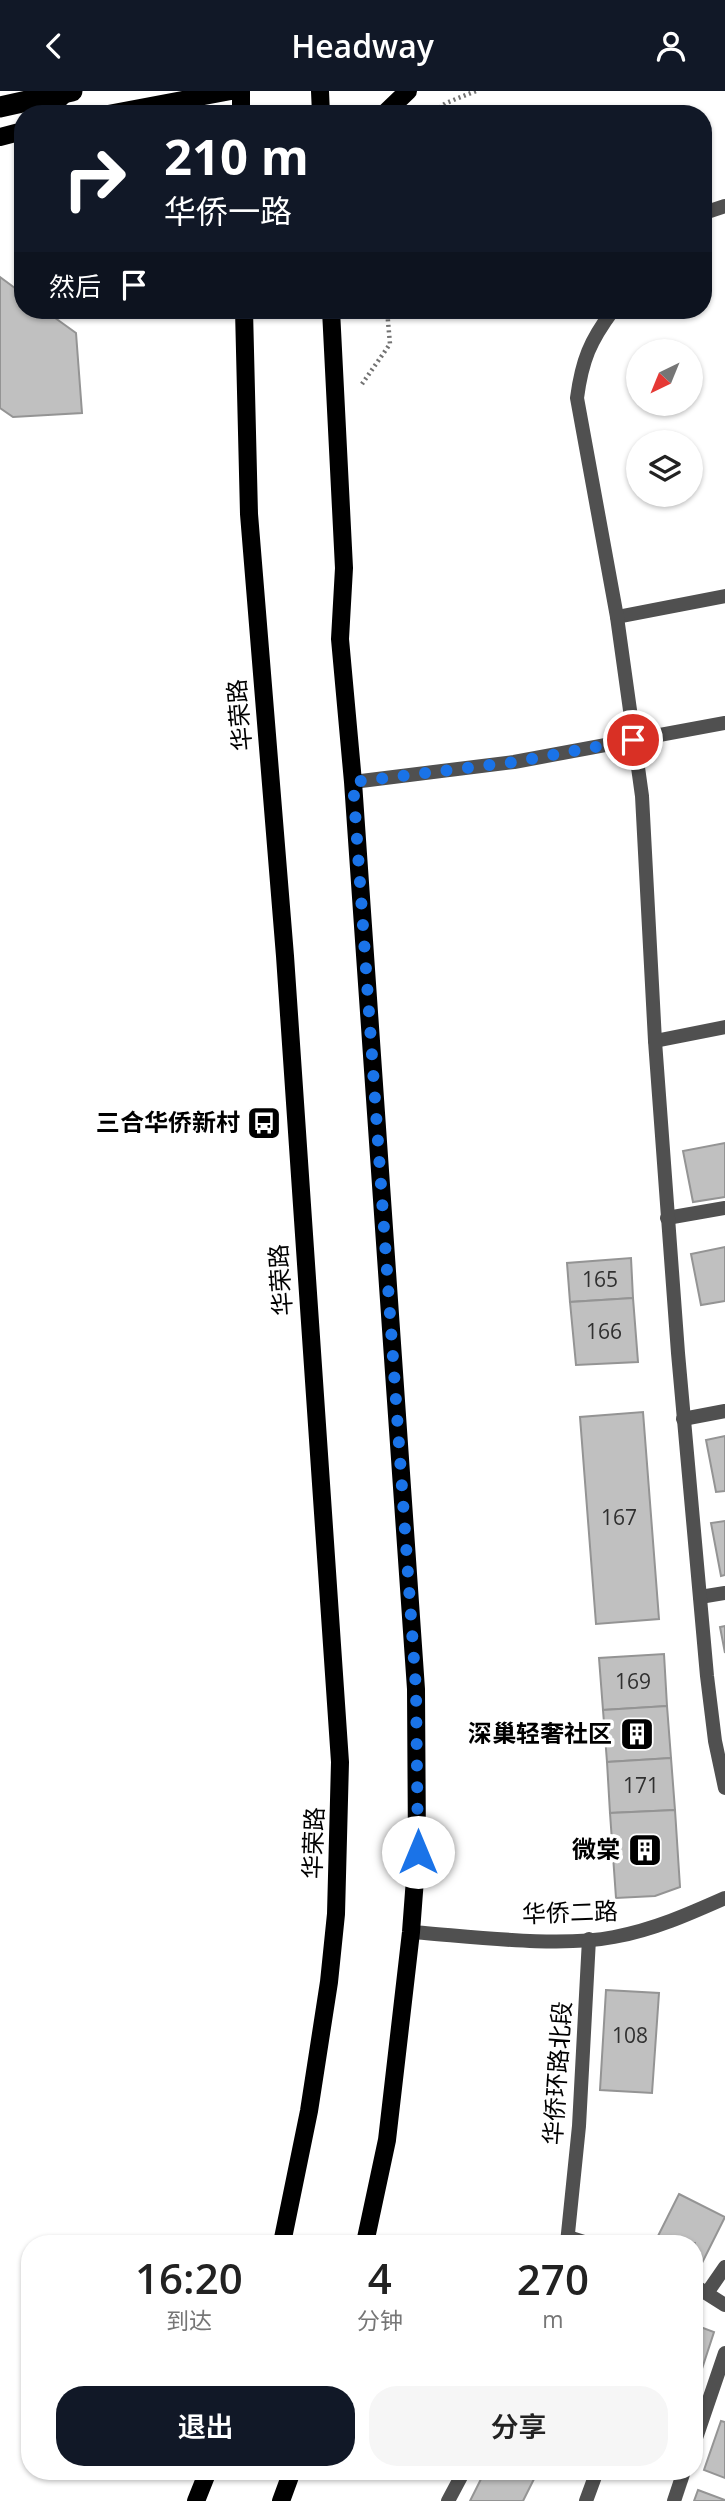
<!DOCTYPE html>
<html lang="zh">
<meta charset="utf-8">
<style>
body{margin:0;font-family:"Open Sans","Noto Sans SC",sans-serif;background:#f6f6f6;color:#222;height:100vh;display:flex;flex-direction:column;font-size:26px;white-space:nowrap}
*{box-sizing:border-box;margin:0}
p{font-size:23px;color:#767676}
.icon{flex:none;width:38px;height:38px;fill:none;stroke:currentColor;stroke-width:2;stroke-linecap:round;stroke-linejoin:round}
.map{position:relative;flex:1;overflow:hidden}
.sheet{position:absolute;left:21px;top:2144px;width:682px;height:245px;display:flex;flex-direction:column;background:#fff;border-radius:28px;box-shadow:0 2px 5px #0004}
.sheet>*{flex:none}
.banner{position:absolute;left:14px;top:14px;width:698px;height:214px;border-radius:28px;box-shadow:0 2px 5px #0004;background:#111827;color:#fff;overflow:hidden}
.needle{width:46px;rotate:223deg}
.tools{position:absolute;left:626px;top:248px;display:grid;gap:14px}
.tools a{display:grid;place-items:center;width:77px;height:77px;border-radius:50%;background:#fff;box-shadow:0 2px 5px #0004;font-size:35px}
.pin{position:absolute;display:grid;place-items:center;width:60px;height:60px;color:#fff;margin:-30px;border:4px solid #fff;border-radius:50%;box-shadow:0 2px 7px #0007}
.me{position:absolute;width:77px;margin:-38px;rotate:0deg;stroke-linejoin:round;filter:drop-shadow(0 0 5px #0008)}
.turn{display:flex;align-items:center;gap:24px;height:147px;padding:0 35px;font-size:32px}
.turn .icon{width:91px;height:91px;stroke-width:2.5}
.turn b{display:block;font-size:49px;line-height:60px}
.then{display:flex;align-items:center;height:66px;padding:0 35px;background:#0003;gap:14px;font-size:26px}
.eta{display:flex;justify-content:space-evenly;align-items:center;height:119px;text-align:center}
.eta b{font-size:42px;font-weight:600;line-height:49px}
.action{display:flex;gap:14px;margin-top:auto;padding:14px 35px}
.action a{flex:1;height:80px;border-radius:28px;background:#111827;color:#fff;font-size:28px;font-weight:600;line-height:80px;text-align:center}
.action a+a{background:#f6f6f6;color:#222}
header{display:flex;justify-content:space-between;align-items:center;height:91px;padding:0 35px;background:#111827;color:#fff;font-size:32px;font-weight:600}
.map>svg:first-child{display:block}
</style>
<header><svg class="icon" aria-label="back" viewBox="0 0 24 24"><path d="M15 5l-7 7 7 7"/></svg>Headway<svg class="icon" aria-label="person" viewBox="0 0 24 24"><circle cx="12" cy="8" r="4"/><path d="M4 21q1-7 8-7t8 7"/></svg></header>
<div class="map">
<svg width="725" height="2410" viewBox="0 0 725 2410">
<rect width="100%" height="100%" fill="#fff"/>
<g fill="#c0c0c0" stroke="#949494" stroke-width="2">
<polygon points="0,186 23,203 23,219 44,219 76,242 82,322 13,326 0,317"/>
<polygon points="725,1052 725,1106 693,1111 683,1060"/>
<polygon points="725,1156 725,1210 701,1214 691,1163"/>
<polygon points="631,1167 633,1207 570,1211 567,1172"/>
<polygon points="633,1207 638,1271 576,1274 570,1211"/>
<polygon points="643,1321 659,1528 596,1533 580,1326"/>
<polygon points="725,1345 725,1400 716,1401 706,1349"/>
<polygon points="725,1430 725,1484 721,1485 711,1432"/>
<polygon points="725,1535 725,1562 720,1536"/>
<polygon points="664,1563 667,1615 603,1619 599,1567"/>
<polygon points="667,1615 671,1667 607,1671 603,1619"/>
<polygon points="671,1667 675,1719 610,1722 607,1671"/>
<polygon points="675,1719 680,1796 655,1805 616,1807 610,1722"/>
<polygon points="606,1899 659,1902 652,2002 600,1999"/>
<polygon points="679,2103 725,2126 702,2172 695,2169 695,2152 663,2152 656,2149"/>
<polygon points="695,2234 714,2241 698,2290 695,2289"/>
<polygon points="721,2330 725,2331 725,2387 704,2379"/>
<polygon points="485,2380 538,2380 523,2410 470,2410"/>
<polygon points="698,2399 725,2409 725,2410 694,2410"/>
</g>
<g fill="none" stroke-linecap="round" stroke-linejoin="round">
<g stroke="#727272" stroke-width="4.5" stroke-dasharray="2 3.5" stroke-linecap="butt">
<polyline points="430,23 446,12 476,0"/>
<polyline points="362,293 390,253 387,219"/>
</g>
<g stroke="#505050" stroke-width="14">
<polyline points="617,526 725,505"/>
<polyline points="655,950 725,936"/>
<polyline points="667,1127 725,1117"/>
<polyline points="683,1328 725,1320"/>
<polyline points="700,1506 725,1502"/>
<polyline points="695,2350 725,2262"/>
<polyline points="586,2410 597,2380"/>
<polyline points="674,2410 684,2380"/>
</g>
<g stroke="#505050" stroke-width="14">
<polyline points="704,122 725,115"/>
<path d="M613 219C590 250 582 269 577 307L617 526 642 705 655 950 678 1262 707 1585 715 1650 725 1697"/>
<polyline points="353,691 514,671 725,632"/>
<path d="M411 1841C469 1845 558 1857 614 1846 653 1839 689 1823 725 1807"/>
<polyline points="568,2146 587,2152"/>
<polyline points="567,2152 579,2035 589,1848"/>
<polyline points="695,2195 725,2214"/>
<polyline points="707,2202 725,2176"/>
<polyline points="448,2410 464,2380"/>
</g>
<g stroke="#000" stroke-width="18">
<polyline points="241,0 241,23"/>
<polyline points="320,0 321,23"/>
<polyline points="45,23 67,0"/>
<polyline points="108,23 231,0"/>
<polyline points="384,23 408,0"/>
<polyline points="0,46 23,40"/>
<polyline points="244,219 249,423 285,865 340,1671 336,1823 329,1891 309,2020 282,2152"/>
<polyline points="331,219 344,477 340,548 353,691 416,1598 417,1761 411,1841 387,2049 365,2152"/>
<polyline points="196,2410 208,2380"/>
<polyline points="281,2410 292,2380"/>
</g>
<polyline stroke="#000" stroke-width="21" points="0,16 72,0"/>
</g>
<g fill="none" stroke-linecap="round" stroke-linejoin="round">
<polyline stroke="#1a73e8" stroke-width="12" stroke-dasharray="0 21.6" points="418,1761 416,1598 353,691 514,671 633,649"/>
</g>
<defs>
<g id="bus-square" transform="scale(1.75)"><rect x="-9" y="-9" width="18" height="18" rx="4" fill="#000" stroke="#fff"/><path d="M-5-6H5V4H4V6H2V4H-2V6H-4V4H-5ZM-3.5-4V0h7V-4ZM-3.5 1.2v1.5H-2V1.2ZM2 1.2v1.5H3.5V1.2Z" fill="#fff"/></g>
<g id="building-square" transform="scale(1.75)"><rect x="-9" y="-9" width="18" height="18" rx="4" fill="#000" stroke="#fff"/><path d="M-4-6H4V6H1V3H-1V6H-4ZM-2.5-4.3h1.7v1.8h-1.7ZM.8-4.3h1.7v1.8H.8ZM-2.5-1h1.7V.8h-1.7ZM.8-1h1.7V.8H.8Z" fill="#fff"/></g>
</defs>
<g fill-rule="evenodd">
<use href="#bus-square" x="264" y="1032"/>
<use href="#building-square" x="637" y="1643"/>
<use href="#building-square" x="645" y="1759"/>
</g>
<g text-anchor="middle" stroke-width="7" stroke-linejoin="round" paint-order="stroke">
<g font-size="21" fill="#303030">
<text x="600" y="1196">165</text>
<text x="604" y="1248">166</text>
<text x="619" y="1434">167</text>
<text x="633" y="1598">169</text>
<text x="641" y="1702">171</text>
<text x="630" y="1952">108</text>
</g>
<g font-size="24" fill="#000" stroke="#fff">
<text transform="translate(240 624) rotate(-95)" y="8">华荣路</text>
<text transform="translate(281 1189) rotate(-94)" y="8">华荣路</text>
<text transform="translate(314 1752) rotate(-88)" y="8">华荣路</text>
<text transform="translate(570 1822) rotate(-2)" y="8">华侨二路</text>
<text transform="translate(558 1982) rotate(-86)" y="8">华侨环路北段</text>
</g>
<g font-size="24" font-weight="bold" fill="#000" stroke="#fff" text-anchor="end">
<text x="240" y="1040">三合华侨新村</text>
<text x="612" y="1651">深巢轻奢社区</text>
<text x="620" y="1767">微棠</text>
</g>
</g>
</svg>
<div class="tools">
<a><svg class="needle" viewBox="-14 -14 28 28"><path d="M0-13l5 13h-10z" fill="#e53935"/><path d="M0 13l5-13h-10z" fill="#767676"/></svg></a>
<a><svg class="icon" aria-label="layers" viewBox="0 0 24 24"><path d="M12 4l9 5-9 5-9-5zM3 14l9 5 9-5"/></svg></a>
</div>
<div class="pin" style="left:633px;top:649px;background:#d93025"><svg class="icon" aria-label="arrive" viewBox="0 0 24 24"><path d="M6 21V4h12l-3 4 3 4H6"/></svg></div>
<svg class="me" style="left:418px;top:1761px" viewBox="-20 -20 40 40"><circle r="19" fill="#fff"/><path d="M0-13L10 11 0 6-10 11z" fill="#1a73e8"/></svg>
<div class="banner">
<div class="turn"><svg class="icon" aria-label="right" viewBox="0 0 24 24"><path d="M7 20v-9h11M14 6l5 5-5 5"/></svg><div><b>210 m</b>华侨一路</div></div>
<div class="then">然后<svg class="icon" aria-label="arrive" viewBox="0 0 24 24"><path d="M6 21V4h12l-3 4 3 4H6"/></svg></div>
</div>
<section class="sheet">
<div class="eta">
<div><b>16:20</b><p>到达</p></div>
<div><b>4</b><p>分钟</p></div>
<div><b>270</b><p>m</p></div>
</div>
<div class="action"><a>退出</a><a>分享</a></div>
</section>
</div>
